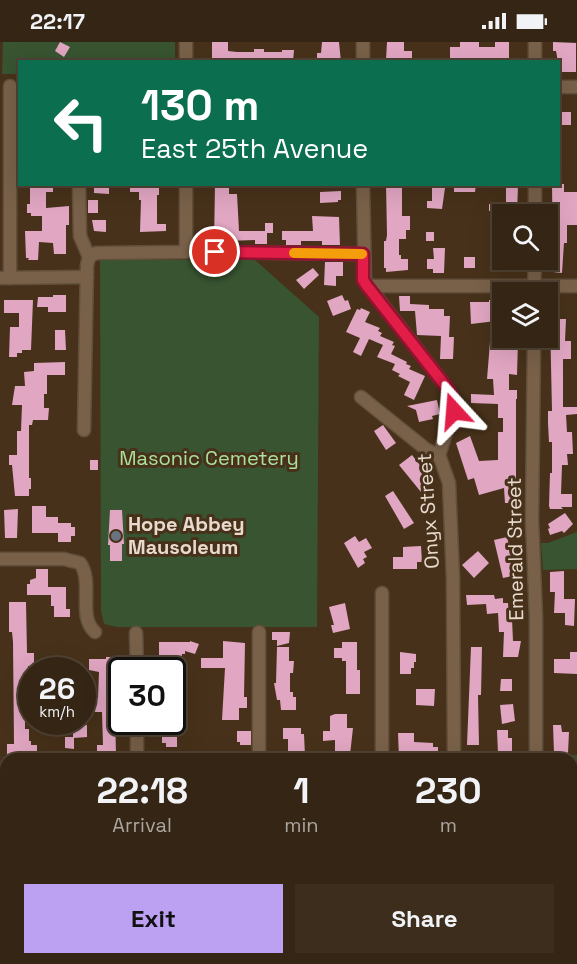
<!DOCTYPE html>
<style>
body{margin:0;font-family:"Space Grotesk",sans-serif;background:#3d2d1d;color:#f1f3f6;height:100vh;display:flex;flex-direction:column;font-size:22px;white-space:nowrap}
*{box-sizing:border-box;margin:0}
p{font-size:20px;color:#aaa5a0}
.icon{flex:none;width:33px;height:33px;fill:none;stroke:currentColor;stroke-width:2;stroke-linecap:round;stroke-linejoin:round}
.map{position:relative;flex:1;overflow:hidden}
.side{position:absolute;left:0px;top:711px;width:578px;height:212px;display:flex;flex-direction:column;background:#352514;border-radius:18px 18px 0 0;box-shadow:0 6px 24px #0002,0 0 0 2px #4f4234}
.side>*{flex:none}
.hud{position:absolute;left:18px;top:18px;width:542px;height:126px;border-radius:0px;box-shadow:0 6px 24px #0002,0 0 0 2px #4f4234;background:#0b6e4f;color:#fff;overflow:hidden}
.buttons{position:absolute;left:492px;top:162px;display:grid;gap:12px}
.buttons a{display:grid;place-items:center;width:66px;height:66px;border-radius:0px;background:#352514;box-shadow:0 6px 24px #0002,0 0 0 2px #4f4234;font-size:30px}
.speed{position:absolute;left:18px;top:615px;display:flex;gap:12px;font-size:30px;font-weight:700;text-align:center}
.speed>*{display:grid;place-content:center;width:78px;height:78px;border-radius:50%;background:#352514;box-shadow:0 6px 24px #0002,0 0 0 2px #4f4234;line-height:1}
.speed small{font-size:15px;font-weight:400}
.speed .limit{border:3px solid #111;border-radius:9px;background:#fff;color:#111}
.pin{position:absolute;display:grid;place-items:center;width:51px;height:51px;color:#fff;margin:-26px;border:3px solid #fff;border-radius:50%;box-shadow:0 2px 6px #0007}
.me{position:absolute;width:66px;margin:-33px;rotate:341deg;stroke-linejoin:round;filter:drop-shadow(0 0 4px #0008)}
.turn{display:flex;align-items:center;gap:21px;height:126px;padding:0 24px;font-size:27px}
.turn .icon{width:78px;height:78px;stroke-width:2.5}
.turn b{display:block;font-size:42px;line-height:51px}
.eta{display:flex;justify-content:space-evenly;align-items:center;height:102px;text-align:center}
.eta b{font-size:36px;font-weight:800;line-height:42px}
.action{display:flex;gap:12px;margin-top:auto;padding:12px 24px}
.action a{flex:1;height:69px;border-radius:0px;background:#bca0f2;color:#111;font-size:24px;font-weight:800;line-height:69px;text-align:center}
.action a+a{background:#3d2d1d;color:#f1f3f6}
.status{display:flex;justify-content:space-between;align-items:center;height:42px;padding:0 30px;background:#352514;direction:ltr}
.status svg{height:16px;fill:currentColor}
.map>svg:first-child{display:block}
</style>
<div class="status"><b>22:17</b><svg viewBox="0 0 49 12"><path d="M0 12V9h3v3zM5 12V6h3v6zM10 12V3h3v9zM15 12V0h3v12zM26 1h20v11H26zM47 4h2v5h-2z"/></svg></div>
<div class="map">
<svg width="577" height="922" viewBox="0 0 577 922">
<rect width="100%" height="100%" fill="#47311a"/>
<g fill="#385431">
<polygon points="3,0 175,0 175,19 20,20 19,32 2,32"/>
<polygon points="100,218 255,218 319,275 317,585 117,585 104,582 101,569"/>
<polygon points="577,490 577,527 543,528 541,501 548,501"/>
<polygon points="577,713 577,757 572,757 572,717 545,717 545,714"/>
</g>
<g fill="#e1a6c2">
<polygon points="60,0 70,5 64,15 55,9"/>
<polygon points="212,0 228,0 228,9 237,10 254,10 254,7 264,7 264,10 282,10 282,8 294,8 293,20 212,20"/>
<polygon points="322,0 339,0 341,20 317,20 317,11 321,11"/>
<polygon points="387,0 404,0 404,9 412,9 412,20 386,18"/>
<polygon points="460,0 479,0 479,5 495,5 495,0 509,0 509,20 450,20 450,5 460,5"/>
<polygon points="553,0 576,1 576,30 558,30 558,20 556,9 553,9"/>
<rect x="558" y="70" width="13" height="13"/>
<polygon points="30,142 53,142 53,150 46,150 46,166 69,164 69,183 66,183 66,212 54,212 53,201 39,200 38,218 28,218 29,216 26,216 25,189 42,189 42,174 31,174 31,171 27,171 27,162 30,162"/>
<polygon points="94,142 109,142 109,152 94,151"/>
<polygon points="130,142 141,142 141,145 159,145 159,153 157,153 157,182 166,182 166,189 140,190 141,158 139,158 139,150 130,150"/>
<polygon points="215,142 229,142 229,152 237,152 239,189 265,189 265,181 273,181 273,191 267,191 267,202 255,202 255,198 227,199 227,202 214,202"/>
<polygon points="386,142 402,142 402,174 410,174 410,188 406,188 406,197 399,197 399,213 401,213 401,217 408,217 408,228 386,230 386,226 384,226 384,199 386,199 387,193"/>
<polygon points="454,142 476,142 475,150 454,150"/>
<polygon points="506,142 518,143 517,172 495,175 495,169 489,169 489,162 506,162"/>
<polygon points="552,142 564,142 564,150 577,150 577,183 567,183 567,201 564,201 562,231 553,230"/>
<polygon points="432,146 445,146 442,167 427,166 427,159 432,159"/>
<polygon points="341,149 341,158 338,158 338,160 320,161 320,150"/>
<rect x="88" y="158" width="10" height="13"/>
<polygon points="312,174 339,175 340,203 322,203 322,199 301,199 301,203 286,203 286,198 282,198 282,189 313,189"/>
<polygon points="92,178 106,178 106,190 94,189"/>
<rect x="426" y="190" width="8" height="9"/>
<polygon points="433,206 445,206 444,231 433,231 433,227 427,227 427,217 434,217"/>
<rect x="464" y="215" width="11" height="11"/>
<polygon points="490,215 502,215 502,218 516,218 516,225 490,225"/>
<polygon points="325,220 343,220 343,234 336,234 336,244 324,243"/>
<polygon points="313,226 319,233 304,247 296,238"/>
<polygon points="53,253 66,253 66,270 48,270 48,265 37,265 38,255 53,255"/>
<polygon points="342,253 345,259 348,258 351,267 333,274 327,259"/>
<polygon points="399,254 410,254 410,262 429,263 429,267 444,267 444,274 450,274 449,295 454,295 453,317 440,317 441,294 417,293 415,269 400,269"/>
<polygon points="4,258 33,258 31,308 22,308 22,311 17,311 17,315 9,315 10,285 19,285 19,271 4,271"/>
<polygon points="489,258 502,258 502,273 496,273 496,279 471,282 470,260 489,260"/>
<polygon points="361,266 370,270 365,280 380,286 378,289 382,291 380,294 394,300 392,303 395,304 391,312 407,320 406,322 411,324 409,327 425,334 414,358 404,353 410,340 398,334 400,332 392,328 395,322 377,315 383,303 369,297 361,314 353,310 360,296 346,290 357,267 360,268"/>
<polygon points="550,277 566,277 565,299 571,299 571,317 563,317 563,365 577,365 577,372 566,373 567,390 572,390 573,412 567,412 568,423 562,423 561,452 572,452 572,465 561,465 563,467 550,467 549,464 550,431 552,431 552,400 549,400 548,381 548,369 552,369"/>
<polygon points="55,288 65,288 66,308 55,308"/>
<polygon points="518,299 517,333 509,332 509,348 517,348 517,357 516,357 516,461 505,461 504,446 479,453 474,436 468,438 456,401 470,394 479,419 498,418 498,390 503,390 503,376 498,376 498,362 471,361 471,352 494,353 493,337 487,337 490,300"/>
<polygon points="65,320 65,333 47,333 47,352 44,352 44,366 49,366 48,378 33,378 32,383 29,383 29,436 31,436 31,447 29,447 29,454 15,454 12,423 9,423 9,413 17,413 17,389 21,389 22,363 12,363 15,344 25,344 24,330 34,329 34,321"/>
<polygon points="437,358 440,372 432,374 433,377 419,380 416,368 407,364"/>
<polygon points="383,383 396,401 386,408 374,389"/>
<polygon points="412,413 430,436 425,441 432,450 425,455 399,423"/>
<rect x="90" y="418" width="8" height="10"/>
<polygon points="393,449 414,481 404,487 385,454"/>
<polygon points="32,464 46,464 46,475 58,475 58,481 71,481 71,485 75,485 75,494 71,494 71,500 58,500 58,491 32,491"/>
<polygon points="18,467 17,496 5,496 4,468"/>
<polygon points="110,468 122,468 124,502 122,502 122,519 110,519 110,503 108,503"/>
<polygon points="565,471 573,482 564,491 562,489 550,493 548,487 550,486 548,482"/>
<polygon points="355,494 359,500 366,496 372,506 364,510 367,515 363,517 365,521 358,526 344,501"/>
<polygon points="507,495 516,533 503,536 494,498"/>
<polygon points="421,504 422,520 417,520 417,527 393,527 393,515 403,515 403,505"/>
<polygon points="478,509 489,521 474,536 462,523"/>
<polygon points="36,527 48,527 48,545 66,545 66,567 70,567 70,575 54,575 54,564 51,564 51,553 27,553 27,542 30,542 30,538 36,536"/>
<polygon points="564,529 564,557 575,557 574,584 565,583 565,571 554,571 555,550 550,550 550,530"/>
<polygon points="466,553 494,553 495,557 503,556 503,561 508,561 509,577 512,577 513,599 521,599 518,615 503,615 504,590 499,590 498,571 487,572 486,562 467,563"/>
<polygon points="9,560 26,560 27,611 34,611 34,624 28,624 32,671 25,671 25,687 29,687 29,699 31,699 31,703 37,703 37,714 32,714 32,717 7,717 7,702 14,702 13,600 12,590 9,590"/>
<polygon points="345,561 350,587 333,591 331,583 334,583 329,565"/>
<polygon points="272,590 290,590 289,601 277,604 277,598 272,598"/>
<polygon points="190,599 199,602 195,612 185,609 185,612 182,612 180,647 172,647 172,628 159,628 159,600 190,600"/>
<polygon points="223,599 245,601 244,655 247,655 247,666 239,666 239,678 222,678 225,626 201,626 201,616 223,616"/>
<polygon points="342,600 357,600 357,628 360,628 360,652 346,652 346,619 342,619 342,616 334,616 334,606 342,606"/>
<polygon points="277,605 289,605 289,619 294,619 293,631 290,631 290,650 293,650 293,655 296,655 296,668 281,668 280,658 277,658 274,641 276,641"/>
<polygon points="471,605 482,605 481,653 478,653 479,703 467,703"/>
<polygon points="400,610 416,612 416,620 414,620 414,626 411,626 411,632 400,632"/>
<polygon points="570,610 577,610 577,632 554,631 554,617 570,617"/>
<polygon points="106,615 117,615 118,617 115,670 116,712 110,712 110,717 97,717 97,703 103,703 102,670 91,670 91,656 98,656 99,630 89,628 89,617 106,617"/>
<polygon points="501,637 512,637 512,649 500,649"/>
<polygon points="416,647 435,647 434,664 416,663"/>
<polygon points="513,662 515,679 502,682 500,663"/>
<polygon points="335,672 347,672 347,686 353,686 350,713 335,713 335,698 323,699 323,689 330,689 330,674"/>
<polygon points="73,683 87,683 87,695 74,696 74,707 65,706 65,695 73,695"/>
<polygon points="553,683 561,683 562,690 569,690 568,711 554,711"/>
<polygon points="165,685 177,685 177,705 166,705 166,701 162,701 162,692 165,692"/>
<polygon points="283,686 301,686 301,692 304,692 305,714 288,714 288,697 283,697"/>
<polygon points="497,688 508,688 508,696 512,696 512,712 498,712"/>
<polygon points="237,689 251,689 251,703 240,703 240,700 237,700"/>
<polygon points="398,691 414,691 414,700 433,701 433,705 438,705 438,717 399,717"/>
</g>
<g fill="none" stroke-linecap="round" stroke-linejoin="round">
<g stroke="#614f3b" stroke-width="15">
<g id="minor">
<polyline points="186,20 186,0"/>
<polyline points="363,20 363,0"/>
<polyline points="535,20 535,0"/>
<polyline points="558,45 577,45"/>
<polyline points="79,142 80,194 89,215"/>
<polyline points="363,142 365,240 448,347 455,364 439,413 449,441 453,536 454,717"/>
<polyline points="535,172 535,142"/>
<polyline points="215,210 363,212"/>
<polyline points="89,215 96,211 186,210 186,142"/>
<polyline points="0,236 87,235"/>
<polyline points="10,236 10,44"/>
<polyline points="367,244 577,244"/>
<polyline points="534,250 535,218"/>
<polyline points="534,296 532,478 536,576 536,717"/>
<polyline points="361,355 427,408 439,413"/>
<polyline points="84,388 87,223 89,215"/>
<path d="M0 517H64L80 521C94 540 77 575 95 590"/>
<polyline points="259,590 259,717"/>
<polyline points="136,591 137,628"/>
<polyline points="137,680 137,717"/>
<polyline points="382,717 382,551"/>
<polyline points="0,780 6,780"/>
<polyline points="260,916 260,922"/>
<polyline points="535,916 535,922"/>
<polyline points="136,922 136,916"/>
<polyline points="381,922 381,916"/>
<polyline points="454,922 454,916"/>
</g>
</g>
<use href="#minor" stroke="#796149" stroke-width="12"/>
</g>
<g fill="none" stroke-linecap="round" stroke-linejoin="round">
<g stroke="#92132f" stroke-width="15">
<polyline id="route" points="215,210 363,212 363,238 367,244 448,347 454,358 454,369"/>
</g>
<use href="#route" stroke="#e11d48" stroke-width="10"/>
<polyline stroke="#f59e0b" stroke-width="10" points="294,211 362,212"/>
</g>
<circle fill="#6b7280" stroke="#47311a" stroke-width="2" cx="116" cy="494" r="6"/>
<g text-anchor="middle" stroke-width="6" stroke-linejoin="round" paint-order="stroke">
<g font-size="20" fill="#a9e09c" stroke="#47311a">
<text x="209" y="423">Masonic Cemetery</text>
</g>
<g font-size="20" fill="#e8dacd" stroke="#47311a">
<text transform="translate(428 469) rotate(-94)" y="7">Onyx Street</text>
<text transform="translate(515 507) rotate(-91)" y="7">Emerald Street</text>
</g>
<g font-size="20" font-weight="bold" fill="#e8dacd" stroke="#47311a" text-anchor="start">
<text x="128" y="489">Hope Abbey<tspan x="128" dy="23">Mausoleum</tspan></text>
</g>
</g>
</svg>
<div class="buttons">
<a><svg class="icon" aria-label="search" viewBox="0 0 24 24"><circle cx="10" cy="10" r="6"/><path d="M15 15l6 6"/></svg></a>
<a><svg class="icon" aria-label="layers" viewBox="0 0 24 24"><path d="M12 4l9 5-9 5-9-5zM3 14l9 5 9-5"/></svg></a>
</div>
<div class="speed"><div>26<small>km/h</small></div><div class="limit">30</div></div>
<div class="pin" style="left:215px;top:210px;background:#d93025"><svg class="icon" aria-label="arrive" viewBox="0 0 24 24"><path d="M6 21V4h12l-3 4 3 4H6"/></svg></div>
<svg class="me" style="left:454px;top:369px" viewBox="-20 -20 40 40"><path d="M0-17L14 15 0 8-14 15z" fill="#e11d48" stroke="#fff" stroke-width="4"/></svg>
<div class="hud">
<div class="turn"><svg class="icon" aria-label="left" viewBox="0 0 24 24"><path d="M17 20v-9H6M10 6l-5 5 5 5"/></svg><div><b>130 m</b>East 25th Avenue</div></div>
</div>
<section class="side">
<div class="eta">
<div><b>22:18</b><p>Arrival</p></div>
<div><b>1</b><p>min</p></div>
<div><b>230</b><p>m</p></div>
</div>
<div class="action"><a>Exit</a><a>Share</a></div>
</section>
</div>
